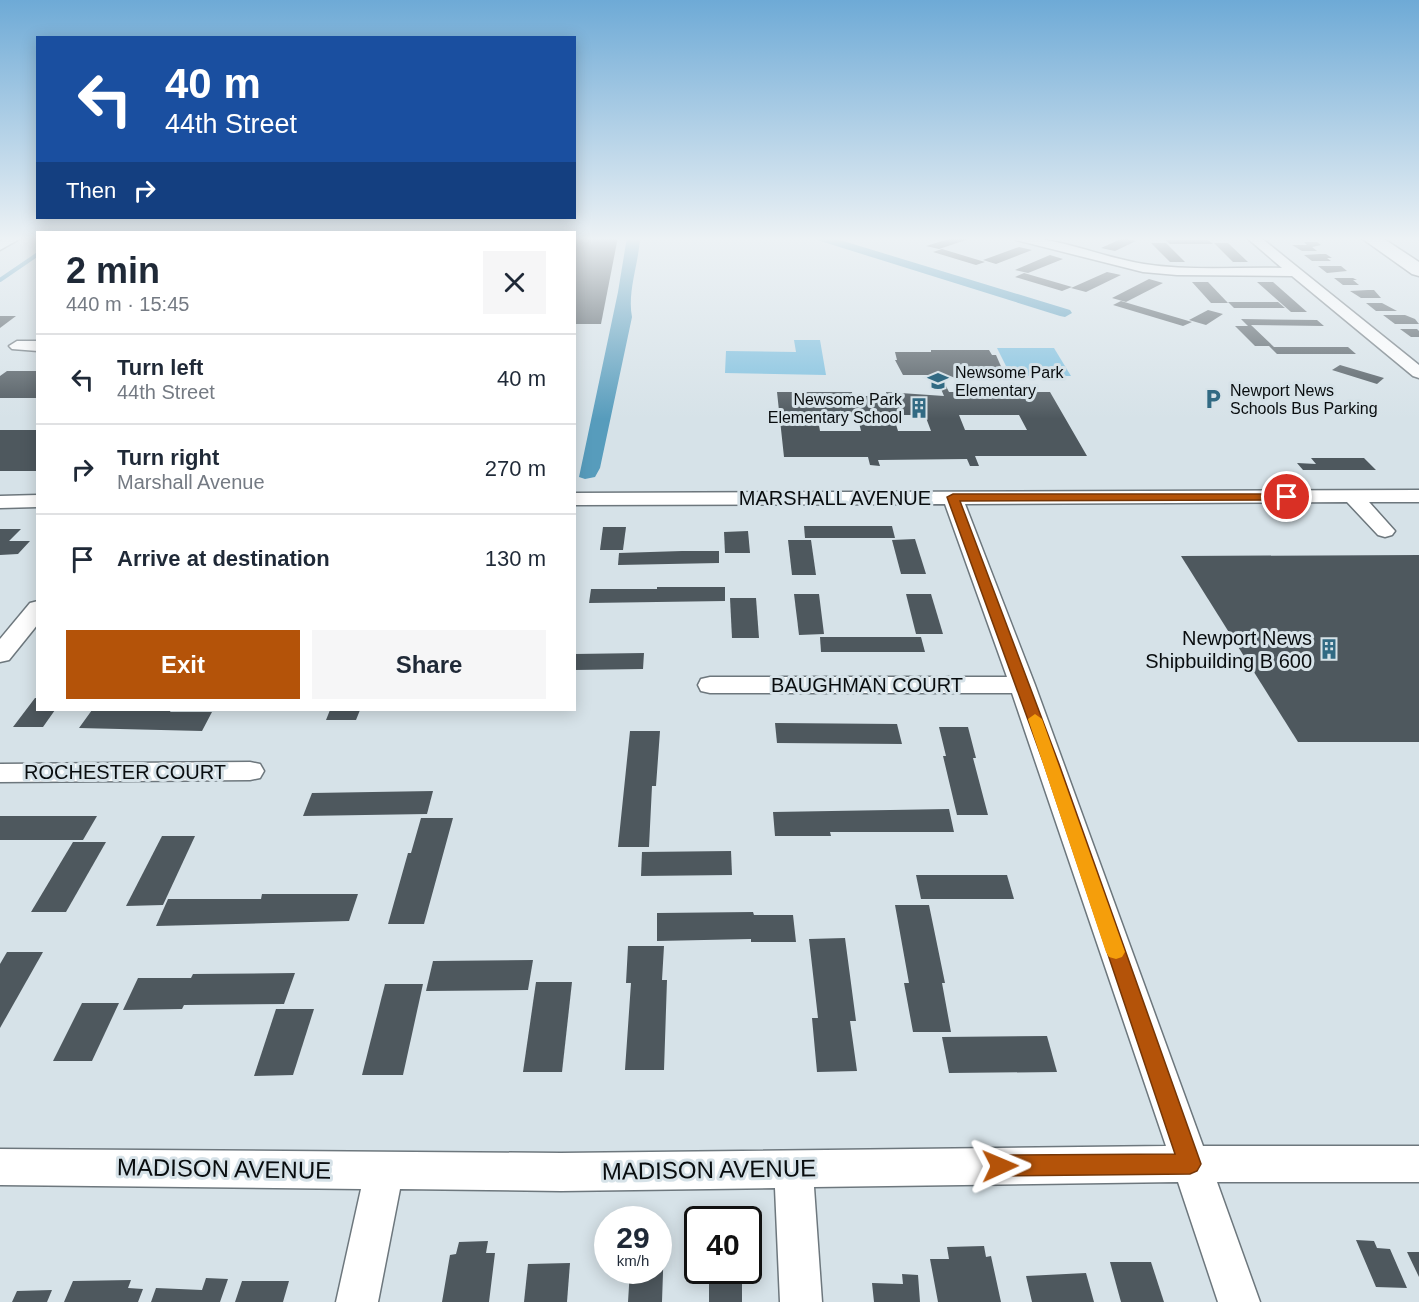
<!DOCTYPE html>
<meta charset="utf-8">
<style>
body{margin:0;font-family:Helvetica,sans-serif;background:#f6f6f7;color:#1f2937;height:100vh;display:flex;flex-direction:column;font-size:22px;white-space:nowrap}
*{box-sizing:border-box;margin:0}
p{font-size:20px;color:#747a83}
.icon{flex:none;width:33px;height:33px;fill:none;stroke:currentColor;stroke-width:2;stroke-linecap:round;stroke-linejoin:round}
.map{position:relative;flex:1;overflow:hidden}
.side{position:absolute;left:36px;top:231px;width:540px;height:480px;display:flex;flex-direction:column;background:#fff;border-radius:0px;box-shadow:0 3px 15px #0003}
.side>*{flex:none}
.guide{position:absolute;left:36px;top:36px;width:540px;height:183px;border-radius:0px;box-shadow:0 3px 15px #0003;background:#1a4fa0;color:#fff;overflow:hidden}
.speed{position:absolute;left:594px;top:1206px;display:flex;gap:12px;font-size:30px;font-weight:700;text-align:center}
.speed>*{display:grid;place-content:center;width:78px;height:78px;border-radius:50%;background:#fff;box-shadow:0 3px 15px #0003;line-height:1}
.speed small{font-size:15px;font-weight:400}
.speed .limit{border:3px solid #111;border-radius:9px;background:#fff;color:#111}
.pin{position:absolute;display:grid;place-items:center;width:51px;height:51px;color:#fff;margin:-26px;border:3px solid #fff;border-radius:50%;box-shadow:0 2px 6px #0007}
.me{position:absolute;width:66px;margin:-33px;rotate:89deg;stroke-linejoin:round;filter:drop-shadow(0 0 4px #0008)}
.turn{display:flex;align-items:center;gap:21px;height:126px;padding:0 30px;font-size:27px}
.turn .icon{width:78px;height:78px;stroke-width:2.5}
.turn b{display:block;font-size:42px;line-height:51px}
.then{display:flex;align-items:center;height:57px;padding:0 30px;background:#0003;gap:12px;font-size:22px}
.round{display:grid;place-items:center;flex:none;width:63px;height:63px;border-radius:0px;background:#f6f6f7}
.overview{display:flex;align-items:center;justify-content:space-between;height:102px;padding:0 30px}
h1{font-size:36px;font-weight:800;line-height:45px}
.button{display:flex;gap:12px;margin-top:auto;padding:12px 30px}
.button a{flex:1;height:69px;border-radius:0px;background:#b45309;color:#fff;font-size:24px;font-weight:800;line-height:69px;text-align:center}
.button a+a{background:#f6f6f7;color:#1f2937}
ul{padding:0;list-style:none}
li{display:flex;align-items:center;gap:18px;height:90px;padding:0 30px;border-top:2px solid #e0e1e3}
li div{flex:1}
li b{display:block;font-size:22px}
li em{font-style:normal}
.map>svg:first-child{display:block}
</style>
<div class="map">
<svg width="1419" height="1302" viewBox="0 0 1419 1302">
<rect width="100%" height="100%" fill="#d6e2e8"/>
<g fill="#7dbfde">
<polygon points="794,340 820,340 826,375 725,373 726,351 796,352"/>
<polygon points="997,348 1054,348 1071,376 1011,376"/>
</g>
<path fill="#579cbc" d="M627 237H640C639 263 627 292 632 317L600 468 595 477 585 479 579 477 618 292Z"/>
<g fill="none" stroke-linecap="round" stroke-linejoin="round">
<polyline stroke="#579cbc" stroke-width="4" points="0,280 38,254"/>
<polygon fill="#579cbc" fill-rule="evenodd" points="812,237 830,237 1070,310 1072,313 1065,317 1060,316 814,239"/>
</g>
<g fill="#4e585e" fill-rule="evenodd">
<polygon points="574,237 618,237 601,324 574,324"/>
<polygon points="955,237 975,237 939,249 926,246"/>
<polygon points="1123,238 1136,241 1115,251 1101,248"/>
<polygon points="1165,240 1208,240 1213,244 1170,244"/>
<polygon points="1304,242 1317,242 1321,245 1312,247 1317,251 1302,251 1292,245 1307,245"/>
<polygon points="1151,243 1166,243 1185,262 1170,262"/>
<polygon points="1214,243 1228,243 1248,262 1233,262"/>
<polygon points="1019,247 1032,250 996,264 983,260"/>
<polygon points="942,249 985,262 976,265 933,252"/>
<polygon points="1320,254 1326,254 1332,258 1327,258 1331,261 1312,261 1304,255"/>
<polygon points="1050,255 1063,259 1028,273 1015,270"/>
<polygon points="1318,266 1341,266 1347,271 1327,273"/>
<polygon points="1107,272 1121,275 1086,292 1071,288"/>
<polygon points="1024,273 1072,287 1062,291 1015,277"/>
<polygon points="1334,278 1353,278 1357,280 1353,280 1359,285 1343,285"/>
<polygon points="1149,279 1163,283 1126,302 1112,298"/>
<polygon points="1192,282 1208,282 1228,303 1211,303"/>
<polygon points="1257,282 1273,282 1307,312 1291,312"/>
<polygon points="1368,290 1374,290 1381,298 1361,298 1350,291"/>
<polygon points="1121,301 1192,322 1183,326 1113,305"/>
<polygon points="1228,302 1278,302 1285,308 1234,308"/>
<polygon points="1366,303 1382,303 1397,311 1376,311"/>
<polygon points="1208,310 1223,314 1206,325 1189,320"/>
<polygon points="1383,315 1405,315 1415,319 1419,324 1395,324"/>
<polygon points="0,316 16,316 0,328"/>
<polygon points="1241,319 1317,320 1324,326 1251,325 1274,347 1348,347 1356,354 1277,354 1269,346 1255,346 1235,326 1248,326"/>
<polygon points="1400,329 1417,329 1419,331 1419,337 1411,337"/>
<path d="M931 350H989L992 355H996L1003 371H1000L1004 378H942L949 392H1050L1087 456H975L979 466H970L967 459 878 460 880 466 870 465 868 457H784L777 392H852L853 401H860L858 396H887L886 392 944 396 935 375H903L895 360H897L895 352H931ZM817 415H857L861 431H820ZM893 415H925L931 431H898ZM959 415H1019L1027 430H965Z"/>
<polygon points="1340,365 1384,378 1377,384 1332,370"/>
<polygon points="7,371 38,371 38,398 0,398 0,376"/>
<rect x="0" y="430" width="38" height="41"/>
<polygon points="1311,458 1364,458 1376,470 1303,470 1297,463 1316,464"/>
<polygon points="804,526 892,526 895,538 805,538"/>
<polygon points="603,527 626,527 623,550 600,550"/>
<polygon points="0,529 21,529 9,541 30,541 18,554 0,555"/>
<polygon points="748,531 750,553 725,553 724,532"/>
<polygon points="915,539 926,574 901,574 892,540"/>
<polygon points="788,540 811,540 816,575 792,575"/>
<polygon points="682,551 719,551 719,563 618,565 619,553"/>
<polygon points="1419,555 1419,742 1298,742 1181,556"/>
<polygon points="657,587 725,587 725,601 589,603 591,589 657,589"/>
<polygon points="794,594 819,594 824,634 799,635"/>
<polygon points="906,594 931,594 943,634 916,634"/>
<polygon points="730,598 756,598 759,638 732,638"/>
<polygon points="820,637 921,637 925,652 821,652"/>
<polygon points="644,653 643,669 574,670 574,654"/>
<polygon points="35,698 38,698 38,710 55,710 43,727 13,727"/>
<polygon points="92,710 171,710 170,712 212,712 202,731 79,728"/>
<polygon points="330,710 360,710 356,720 326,720"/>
<polygon points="775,723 897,724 902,744 777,743"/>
<polygon points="939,727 968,727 976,758 973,758 988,815 957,815 943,756 946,756"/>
<polygon points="630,731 660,731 656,786 652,786 649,847 618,847"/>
<polygon points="433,791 427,814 303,816 312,793"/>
<polygon points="949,809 954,832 830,832 831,836 775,836 773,812"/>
<polygon points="0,816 97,816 83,840 0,840"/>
<polygon points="421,818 453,818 424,924 388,924 408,853 411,853"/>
<polygon points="162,836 195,836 163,905 126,906"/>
<polygon points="73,842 106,842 66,912 31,912"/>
<polygon points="731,851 732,875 641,876 642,852"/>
<polygon points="916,875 1007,875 1014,899 921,899"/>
<polygon points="262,894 358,894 349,921 156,926 168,899 261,899"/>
<polygon points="895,905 929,905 945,983 942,983 951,1032 913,1032 904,983 909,983"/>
<polygon points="753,912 754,915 793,915 796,942 751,942 751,939 657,941 657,913"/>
<polygon points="845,938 856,1021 850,1021 857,1071 817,1072 812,1018 818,1018 809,939"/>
<polygon points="628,946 664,946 662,980 667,980 664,1070 625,1070 631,983 626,983"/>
<polygon points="7,952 43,952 0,1028 0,964"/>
<polygon points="533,960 528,990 426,991 433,961"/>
<polygon points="295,973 284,1004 184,1005 182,1009 123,1010 138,978 191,978 193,974"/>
<polygon points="536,982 572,982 562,1072 523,1072"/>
<polygon points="385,984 423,984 403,1075 362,1075"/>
<polygon points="82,1003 119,1003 92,1061 53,1061"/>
<polygon points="276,1009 314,1009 293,1075 254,1076"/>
<polygon points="1047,1036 1057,1072 949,1073 942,1037"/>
<polygon points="1356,1240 1374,1241 1377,1248 1390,1249 1407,1288 1376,1287"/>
<polygon points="488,1241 486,1253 495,1253 489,1302 442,1302 450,1255 456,1254 459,1242"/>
<polygon points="658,1243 664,1243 662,1302 628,1302 630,1270 658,1270"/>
<polygon points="984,1246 986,1257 991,1256 1001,1302 938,1302 930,1259 949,1259 947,1247"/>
<polygon points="1407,1252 1419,1252 1419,1277"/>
<polygon points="1110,1262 1151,1262 1164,1302 1121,1302"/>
<polygon points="570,1263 567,1302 524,1302 528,1264"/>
<rect x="709" y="1270" width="33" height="32"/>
<polygon points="1086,1273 1094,1302 1032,1302 1026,1276"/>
<polygon points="902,1274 918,1275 920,1302 874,1302 872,1283 903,1284"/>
<polygon points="206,1278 228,1279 220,1302 151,1302 156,1288 202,1290"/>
<polygon points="131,1280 128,1288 143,1289 138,1302 64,1302 73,1281"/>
<polygon points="242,1281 289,1281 283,1302 235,1302"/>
<polygon points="52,1290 47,1302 12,1302 17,1291"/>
</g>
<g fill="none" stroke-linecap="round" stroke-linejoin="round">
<g stroke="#6d777d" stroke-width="3">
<g id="minor">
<polygon points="8,237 23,237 0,250 0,241"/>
<path d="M1014 237C1059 237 1100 257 1144 264 1189 271 1236 267 1282 268L1246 237H1260L1419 365V378L1413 376 1292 276 1177 275 1143 272 1016 240Z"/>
<polygon points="17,341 38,341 38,351 12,349 9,346"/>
<polygon points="1419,490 1419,502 1369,502 1395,531 1392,535 1385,537 1378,535 1347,502 965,504 1035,685 1203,1146 1419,1146 1419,1182 1217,1182 1260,1302 1218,1302 1178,1182 814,1187 822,1302 780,1302 775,1188 561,1191 400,1189 378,1302 336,1302 361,1189 0,1185 0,1149 561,1153 1166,1146 1012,693 710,693 701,691 698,685 701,679 710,677 1007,677 945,504 574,505 574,493"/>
<polygon points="38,495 38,507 0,508 0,496"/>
<polygon points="38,601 38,624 9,660 0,662 0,639 30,603"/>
<polygon points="250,762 260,764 264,771 260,778 250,780 0,782 0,764"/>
</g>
</g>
<g stroke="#6d777d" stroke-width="3">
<polygon id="highway" points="1360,237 1381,237 1419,262 1419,276 1412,274"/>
</g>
<use href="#minor" fill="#fff" fill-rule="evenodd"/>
<use href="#highway" fill="#fff" fill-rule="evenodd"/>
</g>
<linearGradient id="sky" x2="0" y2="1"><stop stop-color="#6eaad6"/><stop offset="0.57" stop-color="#edf2f5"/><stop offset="1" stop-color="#edf2f5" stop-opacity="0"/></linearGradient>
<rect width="1419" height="419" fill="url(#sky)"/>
<polygon fill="#b45309" stroke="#753606" stroke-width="1.5" points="953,494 1287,494 1293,497 1287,500 960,501 1059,764 1201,1164 1197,1171 1190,1174 1000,1176 992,1173 989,1166 992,1158 1000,1155 1175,1154 1044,764 947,497"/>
<polygon fill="#f59e0b" points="1035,714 1042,719 1125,952 1122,957 1116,959 1109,957 1106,952 1028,719"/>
<defs>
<g id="school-bare" transform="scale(1.62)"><path d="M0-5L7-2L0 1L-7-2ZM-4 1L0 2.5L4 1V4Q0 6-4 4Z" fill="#316a83" stroke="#d6e2e8" stroke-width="2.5" paint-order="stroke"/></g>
<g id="parking-bare" transform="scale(1.62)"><path d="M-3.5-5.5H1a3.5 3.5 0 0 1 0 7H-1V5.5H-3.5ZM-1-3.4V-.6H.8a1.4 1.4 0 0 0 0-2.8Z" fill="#316a83" stroke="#d6e2e8" stroke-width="2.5" paint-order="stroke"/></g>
<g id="building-bare" transform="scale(1.62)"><path d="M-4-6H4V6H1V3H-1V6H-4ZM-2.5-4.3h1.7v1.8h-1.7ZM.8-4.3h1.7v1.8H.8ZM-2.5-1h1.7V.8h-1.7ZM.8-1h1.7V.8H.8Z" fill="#316a83" stroke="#d6e2e8" stroke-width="2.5" paint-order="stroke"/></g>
</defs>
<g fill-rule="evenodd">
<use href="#school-bare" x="938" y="381"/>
<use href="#parking-bare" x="1213" y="399"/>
<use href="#building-bare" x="919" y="408"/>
<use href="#building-bare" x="1329" y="649"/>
</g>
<g text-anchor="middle" stroke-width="6" stroke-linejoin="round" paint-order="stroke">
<g font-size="16" fill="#090d0f" stroke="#d6e2e8" text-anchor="start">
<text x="955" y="378">Newsome Park<tspan x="955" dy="18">Elementary</tspan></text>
<text x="1230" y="396">Newport News<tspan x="1230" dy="18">Schools Bus Parking</tspan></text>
<text x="902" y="405" text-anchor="end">Newsome Park<tspan x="902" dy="18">Elementary School</tspan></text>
</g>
<g font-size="20" fill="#090d0f" stroke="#d6e2e8">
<text x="835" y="505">MARSHALL AVENUE</text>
<text x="867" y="692">BAUGHMAN COURT</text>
<text x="125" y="779">ROCHESTER COURT</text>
</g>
<g font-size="20" fill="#090d0f" stroke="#d6e2e8" text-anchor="end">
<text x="1312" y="645">Newport News<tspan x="1312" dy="23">Shipbuilding B 600</tspan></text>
</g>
<g font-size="24" fill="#090d0f" stroke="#d6e2e8">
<text transform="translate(224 1169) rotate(1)" y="8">MADISON AVENUE</text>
<text transform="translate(709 1170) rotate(-1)" y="8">MADISON AVENUE</text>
</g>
</g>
</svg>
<div class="speed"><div>29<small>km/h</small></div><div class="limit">40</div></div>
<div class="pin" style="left:1287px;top:497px;background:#d93025"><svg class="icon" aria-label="arrive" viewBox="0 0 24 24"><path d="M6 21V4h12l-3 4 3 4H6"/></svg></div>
<svg class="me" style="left:1000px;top:1166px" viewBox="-20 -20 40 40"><path d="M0-17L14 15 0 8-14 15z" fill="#b45309" stroke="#fff" stroke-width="4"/></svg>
<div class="guide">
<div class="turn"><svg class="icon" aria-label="left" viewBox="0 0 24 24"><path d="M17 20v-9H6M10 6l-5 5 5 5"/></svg><div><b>40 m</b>44th Street</div></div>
<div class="then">Then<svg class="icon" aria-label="right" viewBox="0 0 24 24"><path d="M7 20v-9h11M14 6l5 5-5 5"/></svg></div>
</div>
<section class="side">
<div class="overview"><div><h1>2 min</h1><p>440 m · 15:45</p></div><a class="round"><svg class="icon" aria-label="close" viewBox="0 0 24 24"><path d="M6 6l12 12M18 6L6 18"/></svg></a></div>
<ul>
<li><svg class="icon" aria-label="left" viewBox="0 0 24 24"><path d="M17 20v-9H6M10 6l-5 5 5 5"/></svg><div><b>Turn left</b><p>44th Street</p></div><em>40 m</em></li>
<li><svg class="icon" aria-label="right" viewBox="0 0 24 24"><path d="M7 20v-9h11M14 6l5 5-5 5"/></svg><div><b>Turn right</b><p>Marshall Avenue</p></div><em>270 m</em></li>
<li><svg class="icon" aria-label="arrive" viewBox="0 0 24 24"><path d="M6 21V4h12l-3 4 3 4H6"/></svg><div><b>Arrive at destination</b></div><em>130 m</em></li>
</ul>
<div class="button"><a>Exit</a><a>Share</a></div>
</section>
</div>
